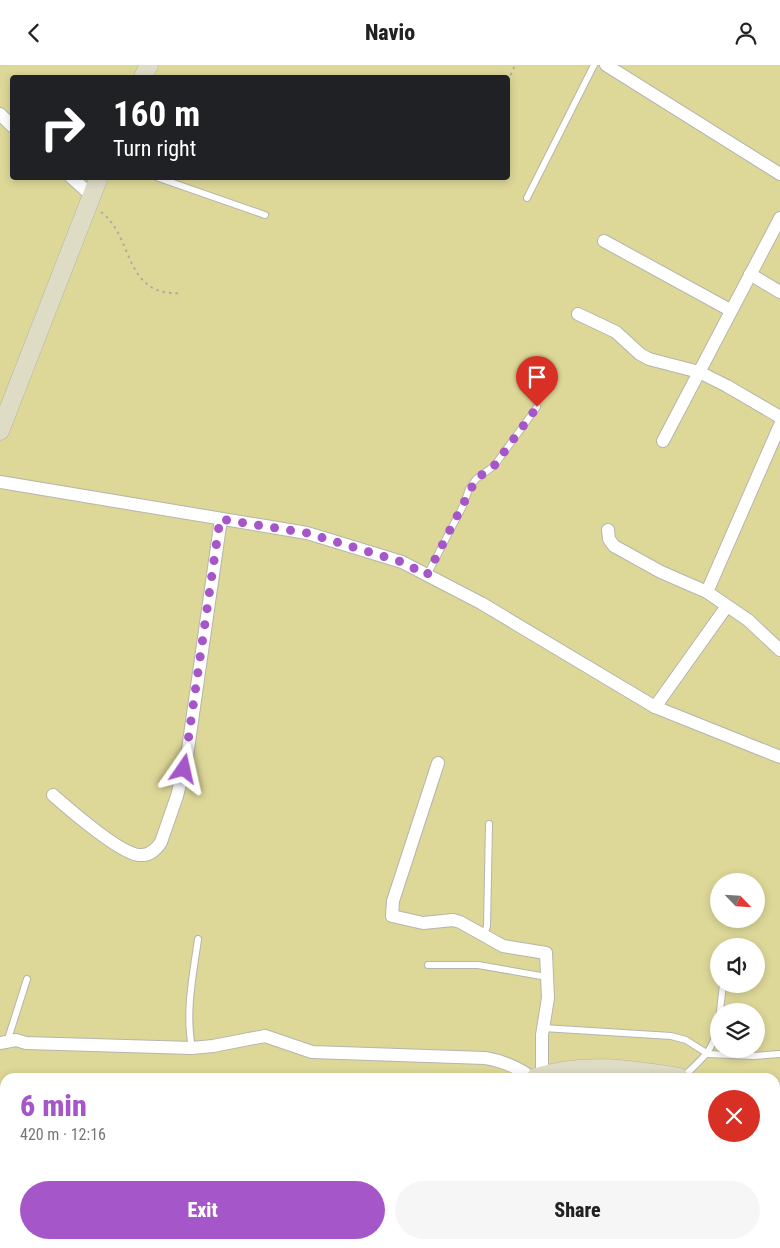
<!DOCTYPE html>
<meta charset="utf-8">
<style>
body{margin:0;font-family:"Roboto Condensed",sans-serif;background:#f6f6f6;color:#222;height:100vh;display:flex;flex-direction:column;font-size:19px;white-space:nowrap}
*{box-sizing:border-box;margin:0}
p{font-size:16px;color:#767676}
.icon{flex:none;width:28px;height:28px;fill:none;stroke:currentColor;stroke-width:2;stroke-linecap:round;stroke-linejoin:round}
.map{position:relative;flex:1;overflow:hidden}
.drawer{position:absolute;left:0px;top:1008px;width:780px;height:176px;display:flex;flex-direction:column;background:#fff;border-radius:15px 15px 0 0;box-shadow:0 2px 8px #0003}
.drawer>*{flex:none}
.hud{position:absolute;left:10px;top:10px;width:500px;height:105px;border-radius:5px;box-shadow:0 2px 8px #0003;background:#202124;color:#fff;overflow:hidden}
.needle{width:32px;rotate:115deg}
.buttons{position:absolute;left:710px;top:808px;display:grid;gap:10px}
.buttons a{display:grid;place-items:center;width:55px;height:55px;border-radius:50%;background:#fff;box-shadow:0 2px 8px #0003;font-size:25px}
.pin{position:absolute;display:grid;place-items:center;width:42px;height:42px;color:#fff;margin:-51px -21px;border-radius:50% 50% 50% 0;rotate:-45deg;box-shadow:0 0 5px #0007}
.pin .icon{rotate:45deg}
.me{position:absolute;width:55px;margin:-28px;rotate:11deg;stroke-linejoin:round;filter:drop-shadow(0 0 4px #0008)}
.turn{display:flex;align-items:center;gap:18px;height:105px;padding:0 20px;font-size:22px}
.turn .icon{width:65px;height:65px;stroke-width:2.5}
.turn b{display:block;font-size:35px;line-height:42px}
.round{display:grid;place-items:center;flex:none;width:52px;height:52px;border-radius:26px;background:#f6f6f6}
.overview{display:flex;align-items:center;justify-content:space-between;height:85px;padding:0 20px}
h1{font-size:30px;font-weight:800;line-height:38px;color:#a556c8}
.button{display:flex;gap:10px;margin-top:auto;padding:10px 20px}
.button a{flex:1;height:58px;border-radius:30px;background:#a556c8;color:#fff;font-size:20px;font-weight:800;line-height:58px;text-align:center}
.button a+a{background:#f6f6f6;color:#222}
header{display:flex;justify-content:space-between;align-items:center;height:65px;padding:0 20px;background:#fff;font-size:22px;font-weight:800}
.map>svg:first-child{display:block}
</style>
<header><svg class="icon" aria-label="back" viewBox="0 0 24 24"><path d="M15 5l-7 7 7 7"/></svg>Navio<svg class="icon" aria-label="person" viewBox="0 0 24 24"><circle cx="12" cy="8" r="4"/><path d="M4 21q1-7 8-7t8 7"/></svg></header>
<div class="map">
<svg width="780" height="1183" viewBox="0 0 780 1183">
<rect width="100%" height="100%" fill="#f3f3eb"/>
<path fill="#ddd898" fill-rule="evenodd" d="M0 0H780V1183H0ZM12 12H508V112H12ZM719 816H756V854H719ZM719 881H756V919H719ZM719 946H756V984H719ZM5 1012H775V1179H5Z"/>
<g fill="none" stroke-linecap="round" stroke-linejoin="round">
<g stroke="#b5b5ad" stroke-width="8">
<g id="lane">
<polyline points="156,112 265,150"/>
<polyline points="527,133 594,0"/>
<polyline points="427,510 463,441 469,424 476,414 494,401 537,342"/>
<polyline points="484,871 487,861 489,759"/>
<polyline points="428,900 478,900 547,912"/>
<polyline points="720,946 723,919"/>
<polyline points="543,963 671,971 686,975 708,989 753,991 780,989"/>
<polyline points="7,977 27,914"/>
<path d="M192 983C185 946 193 911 198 874"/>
<path d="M683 1012C705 991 715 985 719 953"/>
</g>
</g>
<g stroke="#b5b5ad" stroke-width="14">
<g id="street">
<polyline points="606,0 780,109"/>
<polyline points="0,49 12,61"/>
<polyline points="71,112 91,130"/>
<polyline points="604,176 730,245"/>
<polyline points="750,209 780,227"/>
<polyline points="578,249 616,267 640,289 649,294 699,307 727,321 780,352"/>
<polyline points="663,376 780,153"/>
<polyline points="0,417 307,468 402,497 481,538 655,642 780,692"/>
<polyline points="608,465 609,474 614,481 661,507 707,527 748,555 780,585"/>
<polyline points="707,527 780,360"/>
<polyline points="655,642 727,541"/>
<polyline points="438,698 393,836 392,851 423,858 453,855 460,857 503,881 546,888 548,933 542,970 542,1011"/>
<path d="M53 730C69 744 119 788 139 790 149 791 156 785 161 777L177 731 187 691 221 454"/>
<path d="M0 978 16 975 26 978 192 983 213 981 265 971 312 987 485 993C503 996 516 1001 531 1012"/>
</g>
</g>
<g stroke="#b5b5ad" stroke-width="19">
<g id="secondary">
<polyline points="143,12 149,0"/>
<polyline points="0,366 99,112"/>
<path d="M536 1012C586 997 628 1004 679 1012"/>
<polyline points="775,1025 780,1026"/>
<polyline points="0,1059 5,1059"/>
</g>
</g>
<g stroke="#acaca6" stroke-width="2" stroke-dasharray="2.5 4" stroke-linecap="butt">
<polyline points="508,16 515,0"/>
<path d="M101 147C134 171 123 232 181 228"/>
<polyline points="211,1179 219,1183"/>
<polyline points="222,1183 225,1179"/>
<polyline points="251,1183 255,1183"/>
<polyline points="499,1183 515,1179"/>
</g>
<use href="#lane" stroke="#fff" stroke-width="6"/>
<use href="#street" stroke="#fff" stroke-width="12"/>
<use href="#secondary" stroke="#dedcc4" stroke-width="18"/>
</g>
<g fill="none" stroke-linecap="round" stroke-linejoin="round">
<polyline stroke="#a556c8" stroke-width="9" stroke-dasharray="0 16.2" points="184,704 220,454 307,468 402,497 427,510 476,414 494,401 537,342"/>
</g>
</svg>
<div class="buttons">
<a><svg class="needle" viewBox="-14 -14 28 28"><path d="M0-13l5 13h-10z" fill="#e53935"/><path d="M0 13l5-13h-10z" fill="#767676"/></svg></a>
<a><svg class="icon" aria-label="sound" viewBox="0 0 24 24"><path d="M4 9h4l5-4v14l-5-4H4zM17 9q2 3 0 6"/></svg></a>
<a><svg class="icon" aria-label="layers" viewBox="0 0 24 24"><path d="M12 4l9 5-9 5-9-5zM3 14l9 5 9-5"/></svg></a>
</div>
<div class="pin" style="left:537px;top:342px;background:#d93025"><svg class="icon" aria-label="arrive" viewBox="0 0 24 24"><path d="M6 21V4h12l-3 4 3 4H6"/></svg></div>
<svg class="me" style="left:184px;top:704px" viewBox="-20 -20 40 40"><path d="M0-17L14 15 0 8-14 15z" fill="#a556c8" stroke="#fff" stroke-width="4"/></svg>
<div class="hud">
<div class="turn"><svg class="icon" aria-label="right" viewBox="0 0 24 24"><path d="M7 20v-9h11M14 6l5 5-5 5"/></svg><div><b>160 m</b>Turn right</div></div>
</div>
<section class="drawer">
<div class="overview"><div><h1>6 min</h1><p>420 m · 12:16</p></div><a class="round" style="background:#d93025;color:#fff"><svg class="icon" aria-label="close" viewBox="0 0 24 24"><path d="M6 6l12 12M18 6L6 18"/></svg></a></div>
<div class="button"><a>Exit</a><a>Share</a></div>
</section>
</div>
